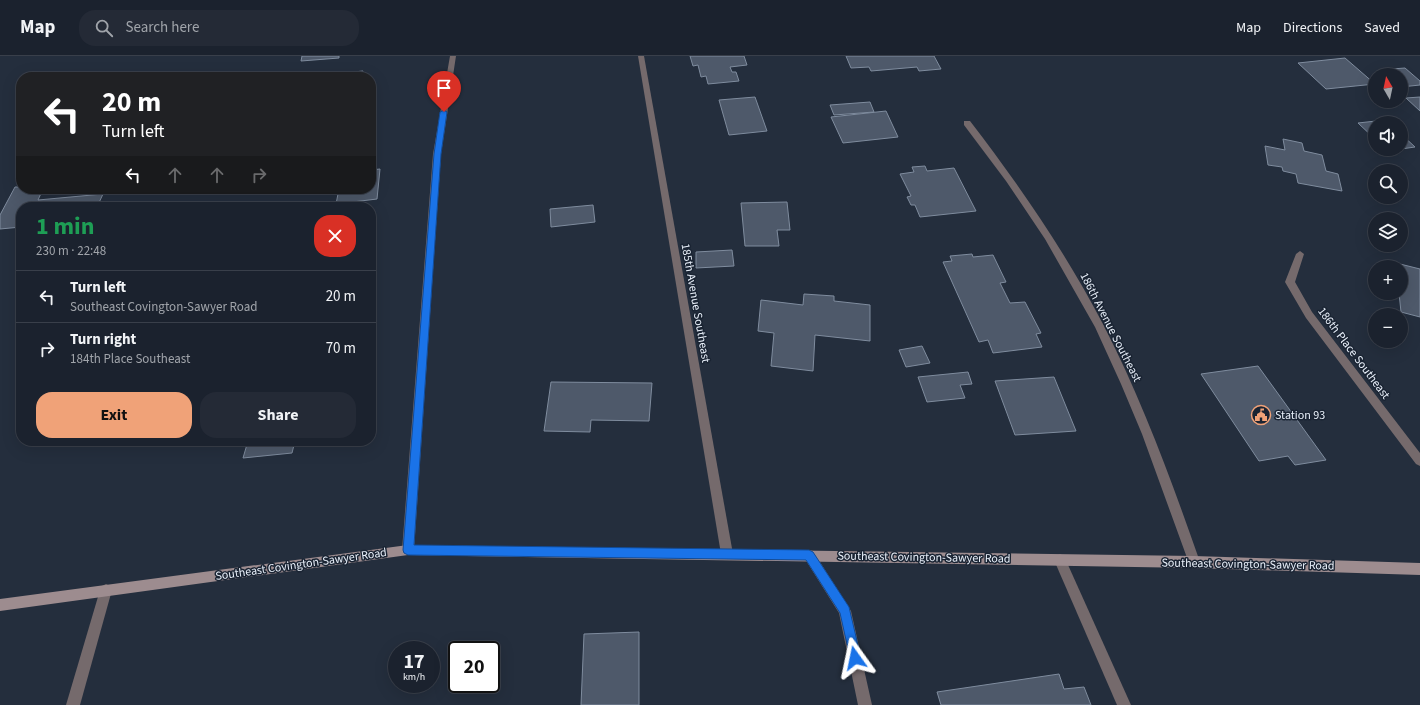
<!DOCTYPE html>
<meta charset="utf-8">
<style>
body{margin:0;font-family:"Source Sans 3",sans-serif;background:#242a36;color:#f1f3f6;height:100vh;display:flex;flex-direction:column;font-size:15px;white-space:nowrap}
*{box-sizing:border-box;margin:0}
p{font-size:13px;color:#a0a4aa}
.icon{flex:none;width:22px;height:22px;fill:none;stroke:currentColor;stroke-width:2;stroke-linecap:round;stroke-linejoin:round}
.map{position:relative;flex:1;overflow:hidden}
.panel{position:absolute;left:16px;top:146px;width:360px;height:244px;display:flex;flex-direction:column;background:#1b222e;border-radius:16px;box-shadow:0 4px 16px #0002,0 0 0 1px #393f4a}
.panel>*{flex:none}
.guide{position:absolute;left:16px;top:16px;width:360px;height:122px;border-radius:16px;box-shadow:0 4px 16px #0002,0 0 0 1px #393f4a;background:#202124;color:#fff;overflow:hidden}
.needle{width:26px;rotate:351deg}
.controls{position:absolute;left:1368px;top:12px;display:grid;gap:8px}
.controls a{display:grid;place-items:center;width:40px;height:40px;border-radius:50%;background:#1b222e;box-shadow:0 4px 16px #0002,0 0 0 1px #393f4a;font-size:20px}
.speed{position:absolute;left:388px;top:585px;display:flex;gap:8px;font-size:20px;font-weight:700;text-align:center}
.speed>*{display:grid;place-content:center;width:52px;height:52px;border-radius:50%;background:#1b222e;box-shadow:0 4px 16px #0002,0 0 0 1px #393f4a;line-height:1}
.speed small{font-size:10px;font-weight:400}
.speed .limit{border:2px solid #111;border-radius:6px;background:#fff;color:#111}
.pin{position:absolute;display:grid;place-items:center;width:34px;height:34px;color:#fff;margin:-41px -17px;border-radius:50% 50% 50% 0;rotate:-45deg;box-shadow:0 0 4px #0007}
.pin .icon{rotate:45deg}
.me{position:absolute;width:44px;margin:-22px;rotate:348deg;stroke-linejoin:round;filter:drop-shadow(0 0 3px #0008)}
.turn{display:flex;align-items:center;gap:14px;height:84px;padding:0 20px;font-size:18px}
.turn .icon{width:52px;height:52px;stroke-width:2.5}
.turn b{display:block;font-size:28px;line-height:34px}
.lanes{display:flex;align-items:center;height:38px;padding:0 20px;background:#0003;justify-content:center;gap:20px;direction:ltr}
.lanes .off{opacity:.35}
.round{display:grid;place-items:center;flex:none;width:42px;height:42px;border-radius:16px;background:#242a36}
.headline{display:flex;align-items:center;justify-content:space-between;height:68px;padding:0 20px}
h1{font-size:24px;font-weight:700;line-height:30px;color:#1e9e55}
.action{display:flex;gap:8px;margin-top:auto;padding:8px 20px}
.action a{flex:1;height:46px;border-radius:16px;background:#f0a278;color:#111;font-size:16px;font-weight:700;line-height:46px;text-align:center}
.action a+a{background:#242a36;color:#f1f3f6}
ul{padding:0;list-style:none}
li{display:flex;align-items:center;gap:12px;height:52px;padding:0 20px;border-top:1px solid #393f4a}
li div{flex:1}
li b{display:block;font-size:15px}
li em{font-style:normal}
header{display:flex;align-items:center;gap:24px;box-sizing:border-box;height:56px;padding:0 20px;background:#1b222e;border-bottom:1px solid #393f4a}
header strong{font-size:19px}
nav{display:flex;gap:22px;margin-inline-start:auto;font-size:14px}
.search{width:280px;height:36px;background:#242a36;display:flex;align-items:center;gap:10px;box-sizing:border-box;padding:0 14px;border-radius:16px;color:#a0a4aa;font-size:15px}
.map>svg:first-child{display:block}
</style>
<header>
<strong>Map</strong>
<div class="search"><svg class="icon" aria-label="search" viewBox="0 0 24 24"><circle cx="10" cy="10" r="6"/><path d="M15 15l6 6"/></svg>Search here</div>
<nav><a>Map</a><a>Directions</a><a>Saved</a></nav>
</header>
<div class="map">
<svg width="1420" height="649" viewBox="0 0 1420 649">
<rect width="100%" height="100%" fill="#242e3d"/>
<g fill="#4e596a" stroke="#7f8c9e">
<polygon points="302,0 339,0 339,2 301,5"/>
<polygon points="690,0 744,0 747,9 730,11 732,16 736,16 739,25 708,28 706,20 701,21 698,9 693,10"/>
<polygon points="846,0 934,0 941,13 919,15 917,11 871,15 869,11 851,12"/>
<polygon points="1345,2 1375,28 1326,33 1298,7"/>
<polygon points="1405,12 1420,25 1420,29 1401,31 1401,19 1384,19 1379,14"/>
<polygon points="363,15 362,21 326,21 326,19"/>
<polygon points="755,41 767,75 729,79 719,44"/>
<polygon points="1420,41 1420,55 1406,42"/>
<polygon points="870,46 874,56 834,59 830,49"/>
<polygon points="886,55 898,81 843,87 831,61"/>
<polygon points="1385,64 1389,67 1375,67 1375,83 1358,67"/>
<polygon points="1401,78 1415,91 1401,93"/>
<polygon points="1283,83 1302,87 1304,95 1322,99 1326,115 1338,118 1342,135 1298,127 1296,118 1283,115 1282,111 1268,109 1265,90 1285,94"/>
<polygon points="925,110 927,115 954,112 976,155 920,161 915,149 911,149 907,141 911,140 900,118 914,116 912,111"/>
<polygon points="380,113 377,143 336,148 339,133 371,133 371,114"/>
<polygon points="15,131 21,131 21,133 43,133 38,144 103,138 97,151 21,151 21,171 0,173 0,159"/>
<polygon points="787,146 790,174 777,174 779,190 745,190 741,147"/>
<polygon points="593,149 595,166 551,171 550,153"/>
<polygon points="375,161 372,191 371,191 371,162"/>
<polygon points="732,194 734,210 696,212 696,196"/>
<polygon points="972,198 973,201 993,199 1006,226 1000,227 1010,247 1025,246 1041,277 1036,278 1042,291 993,297 988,284 979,286 943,206 952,205 950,200"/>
<polygon points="1396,207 1420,213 1420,261 1401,256 1399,237 1401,237 1401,211 1397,211"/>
<polygon points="804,238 834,240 834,245 870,249 870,285 815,279 813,315 771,310 774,277 758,275 761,244 803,249"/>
<polygon points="922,290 930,307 906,311 899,294"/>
<polygon points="1258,310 1326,404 1295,409 1288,400 1259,405 1201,318"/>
<polygon points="968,316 972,328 960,329 965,342 927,346 918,321"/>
<polygon points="1054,321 1076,375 1015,379 995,325"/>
<polygon points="551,326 652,327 649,365 591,364 590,376 544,375"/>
<polygon points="248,385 295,385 292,397 243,402"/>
<polygon points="639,576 639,649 581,649 584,578"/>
<polygon points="1059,618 1064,633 1084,631 1091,649 941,649 937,636"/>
</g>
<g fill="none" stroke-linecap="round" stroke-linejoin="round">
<g fill="#756a6c" fill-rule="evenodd">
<polygon points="809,494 813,495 851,555 872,649 858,649 839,557 805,503 803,499 805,495"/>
<polygon points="1060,498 1064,500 1131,649 1117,649 1054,504 1056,500"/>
<polygon points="106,528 110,530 112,534 80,649 66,649 100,534 102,530"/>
</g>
<g fill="#756a6c" fill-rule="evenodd">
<polygon points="450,0 456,0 441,98 414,494 412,498 408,499 404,498 402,494 433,98"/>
<polygon points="638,0 644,0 733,498 731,502 727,503 723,502 721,498"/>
<path d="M964 65H970C1020 130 1066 197 1104 270 1143 346 1172 426 1200 506L1198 510 1194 512 1190 510 1142 378 1121 328 1095 271 1045 183 1006 125 964 69Z"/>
<polygon points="1300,195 1304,198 1295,226 1312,256 1420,397 1420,410 1416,408 1306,262 1285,226 1296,198"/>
</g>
<polygon fill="#9d8c8f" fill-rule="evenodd" points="408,489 1194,500 1420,507 1420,519 1194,512 408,499 0,555 0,543"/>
</g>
<polygon fill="#1a73e8" stroke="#114b97" points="444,54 447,56 441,98 414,489 809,494 813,496 849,551 861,602 859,606 855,608 851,606 840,557 806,504 408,499 404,497 403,494 434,98 440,56"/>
<defs>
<g id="civic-ring" transform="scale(1)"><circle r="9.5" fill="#1a2433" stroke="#f0a278" stroke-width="1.5"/><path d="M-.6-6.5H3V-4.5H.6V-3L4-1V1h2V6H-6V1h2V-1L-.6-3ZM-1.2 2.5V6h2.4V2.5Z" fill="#f0a278"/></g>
</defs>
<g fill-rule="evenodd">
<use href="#civic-ring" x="1261" y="359"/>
</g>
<g text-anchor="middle" stroke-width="3" stroke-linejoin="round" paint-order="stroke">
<g font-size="12" fill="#e9f0fa" stroke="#1a2433">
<text transform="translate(696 247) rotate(80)" y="4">185th Avenue Southeast</text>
<text transform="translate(1111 271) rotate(63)" y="4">186th Avenue Southeast</text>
<text transform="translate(1354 297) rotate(53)" y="4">186th Place Southeast</text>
<text transform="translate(924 501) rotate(1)" y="4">Southeast Covington-Sawyer Road</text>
<text transform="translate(301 508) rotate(-8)" y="4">Southeast Covington-Sawyer Road</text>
<text transform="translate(1248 508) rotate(1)" y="4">Southeast Covington-Sawyer Road</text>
</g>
<g font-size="12" fill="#e9f0fa" stroke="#1a2433" text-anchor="start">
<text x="1275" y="363">Station 93</text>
</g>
</g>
</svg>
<div class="controls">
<a><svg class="needle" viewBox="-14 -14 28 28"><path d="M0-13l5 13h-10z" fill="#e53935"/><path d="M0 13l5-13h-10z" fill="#a0a4aa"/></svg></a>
<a><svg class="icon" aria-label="sound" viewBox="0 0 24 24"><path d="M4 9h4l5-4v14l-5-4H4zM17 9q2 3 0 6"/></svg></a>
<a><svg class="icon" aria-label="search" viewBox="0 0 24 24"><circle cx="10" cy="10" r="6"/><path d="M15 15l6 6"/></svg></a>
<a><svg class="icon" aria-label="layers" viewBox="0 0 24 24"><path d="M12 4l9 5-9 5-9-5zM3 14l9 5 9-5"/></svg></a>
<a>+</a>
<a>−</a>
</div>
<div class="speed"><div>17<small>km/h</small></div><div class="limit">20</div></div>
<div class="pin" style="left:444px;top:56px;background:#d93025"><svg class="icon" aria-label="arrive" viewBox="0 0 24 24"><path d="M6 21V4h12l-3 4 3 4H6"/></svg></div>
<svg class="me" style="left:855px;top:602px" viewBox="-20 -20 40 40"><path d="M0-17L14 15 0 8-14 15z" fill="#1a73e8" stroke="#fff" stroke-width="4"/></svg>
<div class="guide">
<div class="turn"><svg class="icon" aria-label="left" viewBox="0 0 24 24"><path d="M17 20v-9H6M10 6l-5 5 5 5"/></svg><div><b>20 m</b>Turn left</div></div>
<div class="lanes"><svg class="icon" aria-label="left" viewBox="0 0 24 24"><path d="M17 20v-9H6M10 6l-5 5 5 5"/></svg><svg class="icon off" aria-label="ahead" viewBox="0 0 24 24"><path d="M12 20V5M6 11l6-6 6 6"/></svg><svg class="icon off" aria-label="ahead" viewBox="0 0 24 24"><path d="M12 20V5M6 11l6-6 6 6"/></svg><svg class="icon off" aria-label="right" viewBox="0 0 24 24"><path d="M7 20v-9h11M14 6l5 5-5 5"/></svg></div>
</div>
<section class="panel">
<div class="headline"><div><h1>1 min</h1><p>230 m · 22:48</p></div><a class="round" style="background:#d93025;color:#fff"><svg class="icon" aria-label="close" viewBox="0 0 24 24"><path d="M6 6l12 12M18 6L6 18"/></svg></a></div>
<ul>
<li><svg class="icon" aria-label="left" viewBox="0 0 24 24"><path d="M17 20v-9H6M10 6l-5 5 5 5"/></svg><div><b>Turn left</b><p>Southeast Covington-Sawyer Road</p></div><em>20 m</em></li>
<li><svg class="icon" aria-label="right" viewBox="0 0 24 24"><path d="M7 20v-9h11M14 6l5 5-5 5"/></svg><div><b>Turn right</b><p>184th Place Southeast</p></div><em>70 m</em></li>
</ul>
<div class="action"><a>Exit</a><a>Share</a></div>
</section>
</div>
